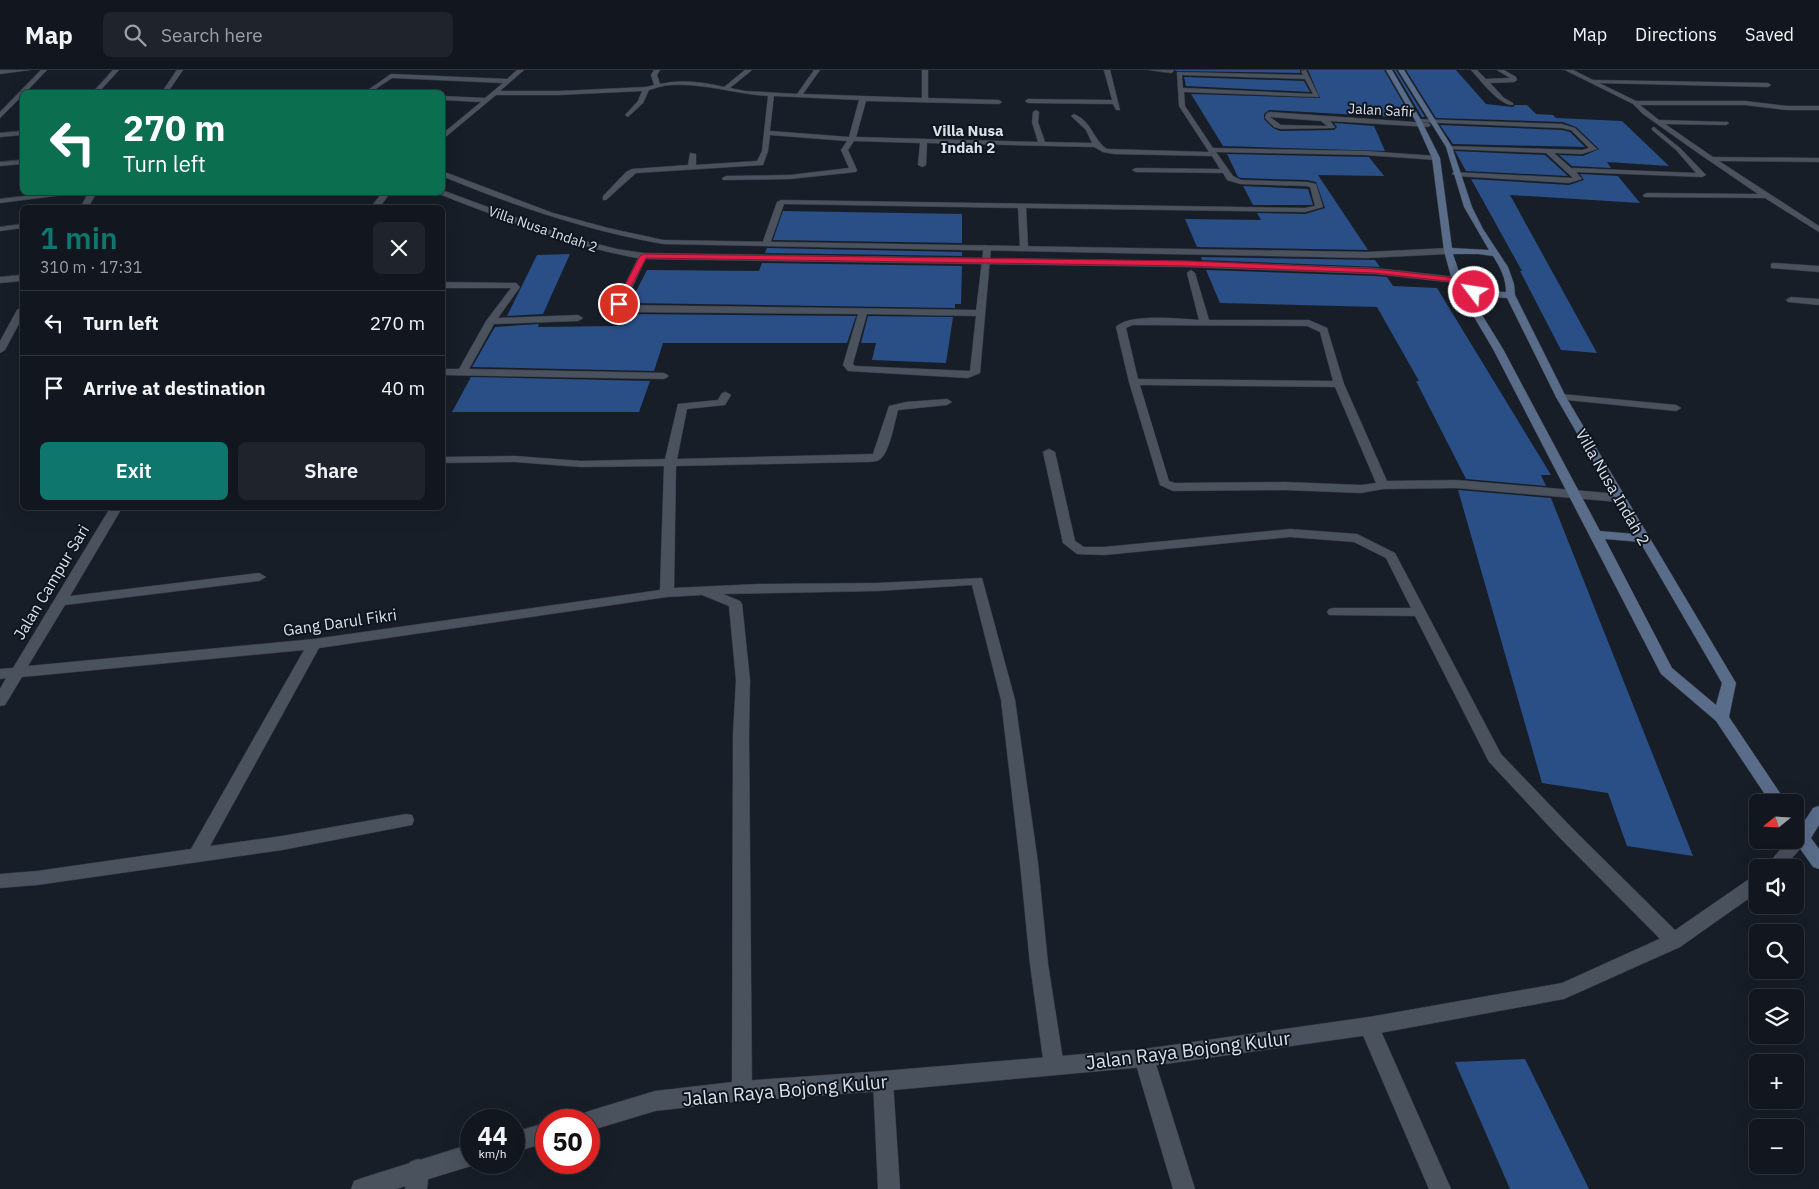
<!DOCTYPE html>
<meta charset="utf-8">
<style>
body{margin:0;font-family:"IBM Plex Sans",sans-serif;background:#1f232b;color:#f1f3f6;height:100vh;display:flex;flex-direction:column;font-size:19px;white-space:nowrap}
*{box-sizing:border-box;margin:0}
p{font-size:16px;color:#9c9fa4}
.icon{flex:none;width:28px;height:28px;fill:none;stroke:currentColor;stroke-width:2;stroke-linecap:round;stroke-linejoin:round}
.map{position:relative;flex:1;overflow:hidden}
.side{position:absolute;left:20px;top:135px;width:425px;height:305px;display:flex;flex-direction:column;background:#12161e;border-radius:8px;box-shadow:0 5px 20px #0002,0 0 0 1px #31353c}
.side>*{flex:none}
.hud{position:absolute;left:20px;top:20px;width:425px;height:105px;border-radius:8px;box-shadow:0 5px 20px #0002,0 0 0 1px #31353c;background:#0b6e4f;color:#fff;overflow:hidden}
.needle{width:32px;rotate:252deg}
.buttons{position:absolute;left:1749px;top:724px;display:grid;gap:10px}
.buttons a{display:grid;place-items:center;width:55px;height:55px;border-radius:8px;background:#12161e;box-shadow:0 5px 20px #0002,0 0 0 1px #31353c;font-size:25px}
.speed{position:absolute;left:460px;top:1039px;display:flex;gap:10px;font-size:25px;font-weight:700;text-align:center}
.speed>*{display:grid;place-content:center;width:65px;height:65px;border-radius:50%;background:#12161e;box-shadow:0 5px 20px #0002,0 0 0 1px #31353c;line-height:1}
.speed small{font-size:12px;font-weight:400}
.speed .limit{border:8px solid #d22;background:#fff;color:#111}
.pin{position:absolute;display:grid;place-items:center;width:42px;height:42px;color:#fff;margin:-21px;border:2px solid #fff;border-radius:50%;box-shadow:0 1px 5px #0007}
.me{position:absolute;width:55px;margin:-28px;rotate:301deg;stroke-linejoin:round;filter:drop-shadow(0 0 4px #0008)}
.turn{display:flex;align-items:center;gap:18px;height:105px;padding:0 20px;font-size:22px}
.turn .icon{width:65px;height:65px;stroke-width:2.5}
.turn b{display:block;font-size:35px;line-height:42px}
.round{display:grid;place-items:center;flex:none;width:52px;height:52px;border-radius:8px;background:#1f232b}
.headline{display:flex;align-items:center;justify-content:space-between;height:85px;padding:0 20px}
h1{font-size:30px;font-weight:600;line-height:38px;color:#0f766e}
.button{display:flex;gap:10px;margin-top:auto;padding:10px 20px}
.button a{flex:1;height:58px;border-radius:8px;background:#0f766e;color:#fff;font-size:20px;font-weight:600;line-height:58px;text-align:center}
.button a+a{background:#1f232b;color:#f1f3f6}
ul{padding:0;list-style:none}
li{display:flex;align-items:center;gap:15px;height:65px;padding:0 20px;border-top:1px solid #31353c}
li div{flex:1}
li b{display:block;font-size:19px}
li em{font-style:normal}
header{display:flex;align-items:center;gap:30px;box-sizing:border-box;height:70px;padding:0 25px;background:#12161e;border-bottom:1px solid #31353c}
header strong{font-size:24px}
nav{display:flex;gap:28px;margin-inline-start:auto;font-size:18px}
.search{width:350px;height:45px;background:#1f232b;display:flex;align-items:center;gap:12px;box-sizing:border-box;padding:0 18px;border-radius:8px;color:#9c9fa4;font-size:19px}
.map>svg:first-child{display:block}
</style>
<header>
<strong>Map</strong>
<div class="search"><svg class="icon" aria-label="search" viewBox="0 0 24 24"><circle cx="10" cy="10" r="6"/><path d="M15 15l6 6"/></svg>Search here</div>
<nav><a>Map</a><a>Directions</a><a>Saved</a></nav>
</header>
<div class="map">
<svg width="1819" height="1119" viewBox="0 0 1819 1119">
<rect width="100%" height="100%" fill="#181e28"/>
<g fill="#2a4e86">
<polygon points="1175,0 1300,0 1300,3 1176,1"/>
<polygon points="1308,0 1384,0 1412,48 1269,40 1264,44 1264,49 1273,58 1280,61 1334,60 1337,57 1334,53 1374,56 1385,81 1223,76 1191,24 1320,28"/>
<polygon points="1394,0 1396,0 1425,47 1422,47"/>
<polygon points="1406,0 1456,0 1486,34 1513,37 1515,35 1527,35 1536,44 1553,45 1556,48 1622,51 1669,96 1607,92 1611,98 1572,96 1559,85 1583,86 1599,79 1576,57 1563,52 1436,48"/>
<polygon points="1184,7 1304,11 1310,22 1186,16"/>
<polygon points="1440,55 1562,60 1570,62 1585,77 1453,74"/>
<polygon points="1455,81 1545,85 1568,106 1466,101"/>
<polygon points="1227,84 1369,87 1384,106 1318,105 1368,180 1197,177 1185,149 1261,150 1257,143 1305,144 1325,138 1316,112 1307,110 1241,108 1238,107"/>
<polygon points="1580,104 1618,106 1640,133 1510,125 1597,283 1561,280 1520,201 1522,201 1471,109 1569,115 1584,110"/>
<polygon points="1243,116 1308,119 1313,135 1253,135"/>
<polygon points="783,141 962,144 962,173 773,170"/>
<polygon points="767,178 962,182 962,186 765,183"/>
<polygon points="570,184 543,244 507,246 537,185"/>
<polygon points="1201,187 1375,190 1380,197 1202,190"/>
<polygon points="762,193 962,196 961,234 955,234 955,238 630,233 647,200 759,201"/>
<polygon points="1206,200 1375,206 1387,207 1393,216 1437,218 1551,405 1541,405 1546,416 1466,409 1416,311 1419,311 1377,237 1220,233"/>
<polygon points="624,244 625,244 856,246 847,273 663,273 654,301 472,297 495,257 539,254 538,257 617,256"/>
<polygon points="868,246 953,247 946,293 872,290 876,273 861,273"/>
<polygon points="471,307 650,311 639,342 452,342"/>
<polygon points="1458,420 1551,428 1693,786 1627,776 1608,723 1542,713"/>
<polygon points="1525,989 1559,1058 1589,1119 1510,1119 1455,992"/>
</g>
<g fill="none" stroke-linecap="round" stroke-linejoin="round">
<g stroke="#343840" stroke-width="1">
<g id="service">
<polygon points="1774,193 1819,196 1819,202 1771,198 1771,194"/>
<polygon points="1561,324 1676,335 1681,338 1676,341 1557,329 1556,327"/>
<polygon points="741,659 746,661 749,665 752,1021 749,1028 742,1031 735,1028 732,1021 733,665 736,661"/>
</g>
</g>
<g stroke="#343840" stroke-width="1">
<g id="minor">
<polygon points="0,0 30,0 0,4"/>
<polygon points="41,0 47,0 26,22 22,22 22,26 0,48 0,42"/>
<polygon points="113,0 119,0 99,22 93,22"/>
<polygon points="177,0 183,0 168,22 162,22"/>
<path d="M517 0H524L500 21H559L646 17 654 15 651 5 654 0H660L657 5 660 14C681 9 703 12 724 17L745 0H752L730 18 745 21 797 24 814 0H820L803 24 922 28V0H928V28L999 30 1002 32 999 34 866 31 856 67 1038 72 1032 52 1033 42 1036 40 1039 42 1038 52 1045 72 1092 73 1086 60 1071 46 1074 44C1092 51 1093 70 1107 79L1209 82 1179 36 1177 2 1303 5 1301 1 1306 0 1319 27 1184 22 1185 36 1213 78 1365 81 1436 86 1440 88 1436 90 1365 85 1216 82 1233 106 1241 110 1307 112 1316 114 1323 137 1305 142 1026 138 1028 177 1024 180 1020 177 1018 138 784 134 770 174 766 176 762 174 777 132 781 130 1305 138 1315 136 1310 117 1306 116 1240 114 1227 110 1223 103 1136 102 1132 100 1136 98 1220 99 1212 86 1114 84 1103 82 1094 77 927 73 926 95 922 97 918 95 920 73 854 71 848 80 857 100 856 102 790 109 723 110 722 108 726 106 790 105 849 98 841 80 847 71 770 65 768 81 763 95 636 103 606 130H603V126L626 102 632 99 688 95 690 83 696 84V95L757 91 762 81 768 26C735 24 704 13 671 15 664 15 656 18 649 20L643 33 628 47 625 45 638 31 642 21 559 25H496L442 70V64L481 32 442 30V26L485 28 503 13 392 8 371 22H365L391 4 507 9ZM1182 5 1305 9 1313 24 1183 18ZM774 26 859 30 849 67 770 61Z"/>
<polygon points="1104,0 1110,0 1120,40 1116,40 1113,34 1028,33 1025,31 1028,29 1112,30"/>
<polygon points="1149,0 1173,0 1174,1 1171,3"/>
<path d="M1471 0H1477L1486 9 1510 8 1497 0H1504L1516 7 1517 10 1514 12 1490 13 1504 28 1513 33V35C1500 36 1480 10 1471 0Z"/>
<polygon points="1565,0 1573,0 1593,10 1768,13 1771,15 1768,17 1599,13 1636,31 1745,31 1787,36 1819,36 1819,40 1787,40 1745,35 1640,35 1659,50 1728,52 1729,53 1726,55 1665,54 1713,87 1819,88 1819,92 1719,91 1819,156 1819,162 1765,128 1644,127 1643,125 1647,123 1758,124 1698,83 1643,44 1633,34"/>
<path d="M1269 42 1428 53 1431 55 1428 57 1330 51 1335 57 1334 58 1281 59 1274 57 1265 48 1266 44ZM1270 47 1321 51 1327 56 1281 55Z"/>
<polygon points="1416,49 1562,54 1575,58 1597,79 1582,84 1554,83 1571,98 1696,103 1676,80 1652,60 1652,58 1654,57 1680,78 1706,105 1702,107 1576,102 1582,109 1569,113 1456,106 1452,104 1453,102 1573,108 1546,83 1449,79 1446,77 1447,76 1582,80 1589,78 1571,60 1562,58 1418,52 1415,50"/>
<polygon points="22,61 22,65 0,67 0,63"/>
<polygon points="22,90 22,94 0,96 0,92"/>
<polygon points="89,122 97,122 88,138 80,138"/>
<polygon points="383,122 391,122 379,138 370,138"/>
<polygon points="22,154 22,158 0,161 0,157"/>
<path d="M984 175 991 177 980 303 968 308 848 301 843 295 858 244 625 242 614 237 639 186 643 183 647 186 624 235 976 240ZM867 244 976 246 970 301 855 296 853 294Z"/>
<path d="M1191 200 1195 203 1209 250H1309L1327 258 1344 314 1387 411 1456 410 1619 424 1625 428 1619 432 1456 418 1383 419 1361 423 1285 420 1173 421 1160 415 1129 312 1116 257C1129 243 1180 249 1199 250L1187 203ZM1133 255 1307 256 1320 262 1333 311 1138 309 1126 258ZM1140 315 1335 317 1376 413 1361 415 1285 412 1175 413 1169 411Z"/>
<polygon points="22,205 22,211 0,213 0,207"/>
<polygon points="442,212 516,213 520,217 498,248 578,245 583,248 578,251 494,254 469,299 664,303 669,306 664,309 442,305 442,299 459,299 486,251 511,218 442,218"/>
<polygon points="1791,227 1819,229 1819,235 1788,232 1786,230"/>
<polygon points="22,237 22,248 5,280 0,283 0,271 17,240"/>
<path d="M726 322 731 325 725 335 687 339 677 389 873 384 889 336 906 332 947 329 952 332 947 335 898 340C895 351 889 385 879 390 875 392 868 392 863 392L676 396 674 518 758 514 877 513 982 508 1015 630 1038 793 1048 894 1064 996 1061 1003 1054 1005 1047 1003 1044 996 1030 894 1020 793 1001 630 972 515 877 521 723 524 740 531 742 534 750 610 749 665 746 669 741 671 736 669 733 665 736 610 729 536 702 525 667 527 319 578 210 776 282 766 406 744 412 745 414 750 412 755 282 780 37 815 0 818V804L37 801 191 779 304 580 22 607 5 635 0 636V619L6 608 0 609V599L13 598 110 438H122L70 526 259 503 266 507 259 511 65 535 28 596 314 569 660 520 664 396 581 397 515 392 442 393V387L515 386 581 391 665 389 678 334 718 330 722 323Z"/>
<polygon points="1049,379 1055,382 1075,471 1084,477 1104,477 1290,459 1357,464 1395,483 1501,684 1572,758 1680,865 1683,871 1680,877 1674,879 1668,877 1560,768 1489,692 1415,546 1329,545 1327,542 1329,539 1334,538 1411,538 1386,488 1354,472 1290,467 1104,485 1077,484 1063,473 1043,382"/>
<polygon points="1369,947 1376,950 1451,1119 1429,1119 1359,956 1362,950"/>
<polygon points="1144,979 1151,981 1154,988 1195,1119 1173,1119 1134,988 1137,981"/>
<polygon points="883,1001 890,1004 893,1011 900,1119 878,1119 873,1011 876,1004"/>
<polygon points="418,1089 426,1092 429,1100 427,1119 405,1119 407,1100 410,1092"/>
</g>
</g>
<g stroke="#343840" stroke-width="1">
<g id="tertiary">
<path d="M442 101 553 143 608 158 663 170 1367 182 1448 178 1452 181 1448 184 1367 188 663 174C586 160 514 136 442 106Z"/>
<path d="M442 120 569 167 617 179 643 183 1188 191 1375 198 1456 207 1460 210 1456 213 1375 204 1188 197 643 189C572 177 506 150 439 124L442 122Z"/>
<polygon points="58,122 87,122 0,133 0,129"/>
<polygon points="1802,761 1808,763 1810,768 1783,798 1764,798 1789,770 1795,770 1796,763"/>
<polygon points="1758,805 1758,822 1680,877 1564,929 1369,965 1144,997 883,1021 742,1031 655,1041 589,1061 589,1050 579,1050 582,1044 589,1041 655,1021 742,1011 883,1001 1144,979 1369,947 1562,913 1668,865 1752,807"/>
<polygon points="546,1053 546,1073 514,1082 514,1062"/>
<polygon points="471,1074 471,1092 478,1092 471,1096 396,1119 351,1119 354,1111 362,1108"/>
</g>
</g>
<g stroke="#343840" stroke-width="1">
<g id="secondary">
<path d="M1386 0H1392L1421 50 1440 88 1452 178 1489 180 1464 137 1446 77 1398 0H1404L1452 77 1472 137 1483 159 1508 197 1514 214 1515 225 1566 327 1736 613 1729 647 1786 732H1770L1716 651 1661 604 1493 279 1452 210 1444 181 1432 88 1415 50ZM1453 184H1478L1493 186C1500 197 1506 208 1506 222L1484 221 1464 216ZM1468 222 1484 227 1507 228 1556 327 1635 464 1600 461 1503 279ZM1605 469 1640 472 1722 613 1716 635 1672 598Z"/>
<polygon points="1819,736 1819,755 1811,768 1819,779 1819,799 1813,797 1794,770 1795,751 1802,755 1813,738"/>
</g>
</g>
<use href="#service" fill="#4a525e" fill-rule="evenodd"/>
<use href="#minor" fill="#4a525e" fill-rule="evenodd"/>
<use href="#tertiary" fill="#4a525e" fill-rule="evenodd"/>
<use href="#secondary" fill="#596c89" fill-rule="evenodd"/>
</g>
<polygon fill="#e11d48" stroke="#92132f" points="644,184 1188,191 1375,199 1456,208 1466,217 1478,222 1474,224 1460,220 1454,212 1375,203 1188,196 646,188 622,234 616,236 615,234 640,186"/>
<g text-anchor="middle" stroke-width="4" stroke-linejoin="round" paint-order="stroke">
<g font-size="14" fill="#dce1e8" stroke="#0f151f">
<text transform="translate(1381 40) rotate(3)" y="5">Jalan Safir</text>
<text transform="translate(543 159) rotate(19)" y="5">Villa Nusa Indah 2</text>
</g>
<g font-size="15" font-weight="bold" fill="#dce1e8" stroke="#0f151f">
<text x="968" y="66">Villa Nusa<tspan x="968" dy="17">Indah 2</tspan></text>
</g>
<g font-size="16" fill="#dce1e8" stroke="#0f151f">
<text transform="translate(1613 417) rotate(60)" y="6">Villa Nusa Indah 2</text>
<text transform="translate(51 512) rotate(-59)" y="6">Jalan Campur Sari</text>
<text transform="translate(340 552) rotate(-8)" y="6">Gang Darul Fikri</text>
</g>
<g font-size="19" fill="#dce1e8" stroke="#0f151f">
<text transform="translate(1188 980) rotate(-7)" y="7">Jalan Raya Bojong Kulur</text>
<text transform="translate(785 1020) rotate(-5)" y="7">Jalan Raya Bojong Kulur</text>
</g>
</g>
</svg>
<div class="buttons">
<a><svg class="needle" viewBox="-14 -14 28 28"><path d="M0-13l5 13h-10z" fill="#e53935"/><path d="M0 13l5-13h-10z" fill="#9c9fa4"/></svg></a>
<a><svg class="icon" aria-label="sound" viewBox="0 0 24 24"><path d="M4 9h4l5-4v14l-5-4H4zM17 9q2 3 0 6"/></svg></a>
<a><svg class="icon" aria-label="search" viewBox="0 0 24 24"><circle cx="10" cy="10" r="6"/><path d="M15 15l6 6"/></svg></a>
<a><svg class="icon" aria-label="layers" viewBox="0 0 24 24"><path d="M12 4l9 5-9 5-9-5zM3 14l9 5 9-5"/></svg></a>
<a>+</a>
<a>−</a>
</div>
<div class="speed"><div>44<small>km/h</small></div><div class="limit">50</div></div>
<div class="pin" style="left:619px;top:234px;background:#d93025"><svg class="icon" aria-label="arrive" viewBox="0 0 24 24"><path d="M6 21V4h12l-3 4 3 4H6"/></svg></div>
<svg class="me" style="left:1474px;top:222px" viewBox="-20 -20 40 40"><circle r="17" fill="#e11d48" stroke="#fff" stroke-width="3"/><path d="M0-11L8 9 0 5-8 9z" fill="#fff"/></svg>
<div class="hud">
<div class="turn"><svg class="icon" aria-label="left" viewBox="0 0 24 24"><path d="M17 20v-9H6M10 6l-5 5 5 5"/></svg><div><b>270 m</b>Turn left</div></div>
</div>
<section class="side">
<div class="headline"><div><h1>1 min</h1><p>310 m · 17:31</p></div><a class="round"><svg class="icon" aria-label="close" viewBox="0 0 24 24"><path d="M6 6l12 12M18 6L6 18"/></svg></a></div>
<ul>
<li><svg class="icon" aria-label="left" viewBox="0 0 24 24"><path d="M17 20v-9H6M10 6l-5 5 5 5"/></svg><div><b>Turn left</b></div><em>270 m</em></li>
<li><svg class="icon" aria-label="arrive" viewBox="0 0 24 24"><path d="M6 21V4h12l-3 4 3 4H6"/></svg><div><b>Arrive at destination</b></div><em>40 m</em></li>
</ul>
<div class="button"><a>Exit</a><a>Share</a></div>
</section>
</div>
